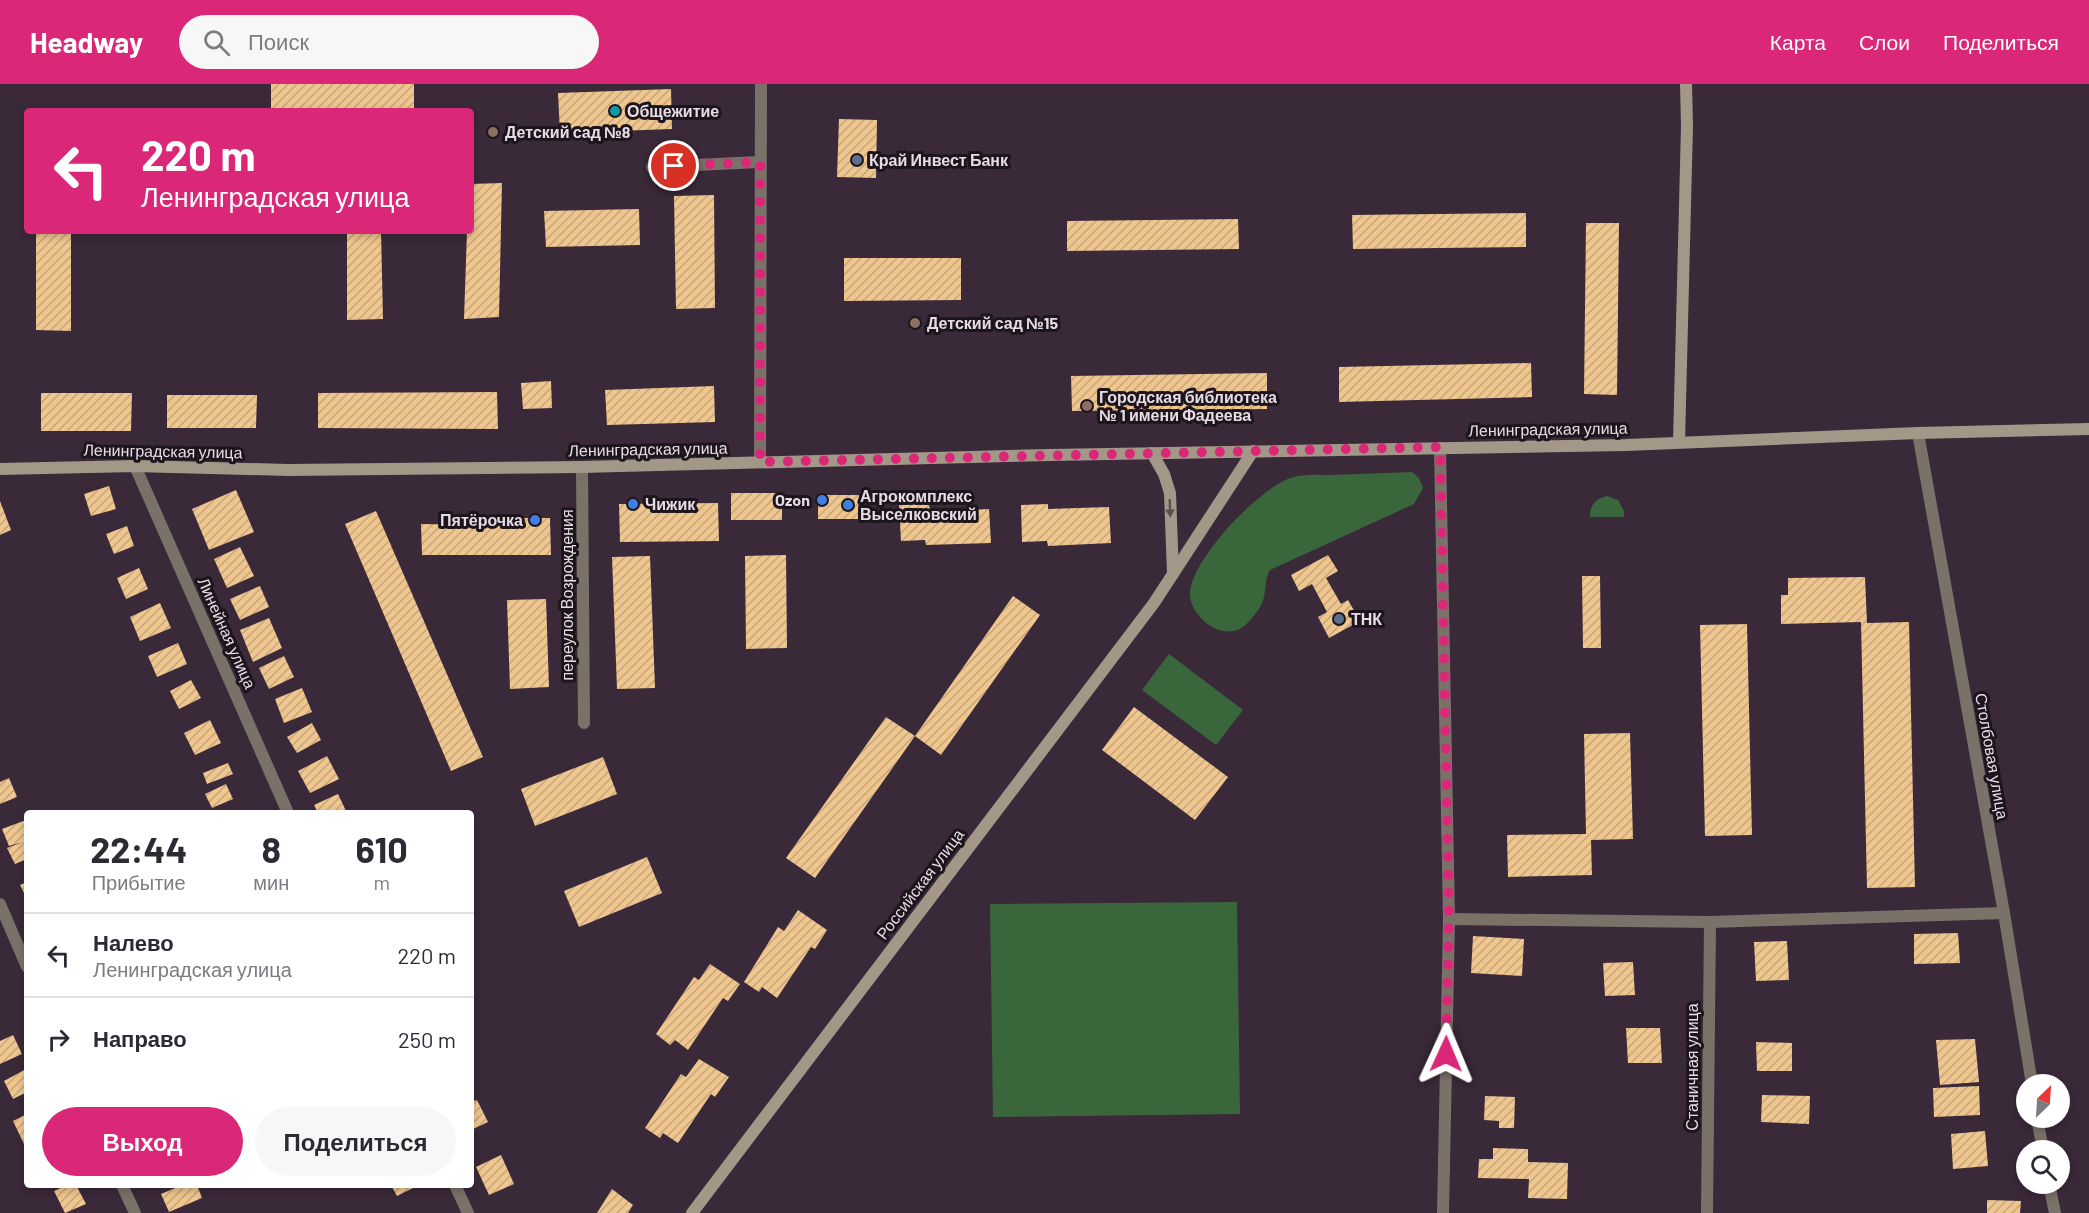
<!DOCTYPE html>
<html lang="ru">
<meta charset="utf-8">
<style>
body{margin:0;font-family:Barlow,sans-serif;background:#f7f7f7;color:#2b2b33;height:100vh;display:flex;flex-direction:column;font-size:22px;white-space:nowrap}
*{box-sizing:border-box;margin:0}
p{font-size:20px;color:#7c7c81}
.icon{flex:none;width:33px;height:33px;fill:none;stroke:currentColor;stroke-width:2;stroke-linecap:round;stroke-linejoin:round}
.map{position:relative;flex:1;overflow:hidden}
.sheet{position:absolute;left:24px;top:726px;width:450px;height:378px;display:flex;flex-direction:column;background:#fff;border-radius:6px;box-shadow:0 3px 9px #0003}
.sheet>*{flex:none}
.top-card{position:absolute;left:24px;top:24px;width:450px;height:126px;border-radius:6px;box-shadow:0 3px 9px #0003;background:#db2777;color:#fff;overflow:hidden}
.needle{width:39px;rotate:25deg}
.fabs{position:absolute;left:2016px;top:990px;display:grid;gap:12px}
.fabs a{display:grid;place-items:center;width:54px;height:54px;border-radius:50%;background:#fff;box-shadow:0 3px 9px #0003;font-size:30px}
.pin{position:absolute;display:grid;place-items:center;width:51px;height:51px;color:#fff;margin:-26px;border:3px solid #fff;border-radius:50%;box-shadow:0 2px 6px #0007}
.me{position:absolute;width:66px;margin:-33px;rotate:1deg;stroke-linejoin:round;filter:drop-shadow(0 0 4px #0008)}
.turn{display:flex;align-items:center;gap:21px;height:126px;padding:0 18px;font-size:27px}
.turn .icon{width:78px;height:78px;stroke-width:2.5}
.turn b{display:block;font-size:42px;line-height:51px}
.eta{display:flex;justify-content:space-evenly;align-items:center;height:102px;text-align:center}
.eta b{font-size:36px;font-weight:700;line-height:42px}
.primary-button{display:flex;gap:12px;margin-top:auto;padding:12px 18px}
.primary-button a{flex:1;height:69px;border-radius:36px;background:#db2777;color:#fff;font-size:24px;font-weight:700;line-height:69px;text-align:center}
.primary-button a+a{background:#f7f7f7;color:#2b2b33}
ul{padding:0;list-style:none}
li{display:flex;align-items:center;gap:18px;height:84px;padding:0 18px;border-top:2px solid #e1e1e2}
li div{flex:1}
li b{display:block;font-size:22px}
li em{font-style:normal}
header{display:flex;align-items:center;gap:36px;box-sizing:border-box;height:84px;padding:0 30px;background:#db2777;color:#fff}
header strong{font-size:28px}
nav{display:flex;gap:33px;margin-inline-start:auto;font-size:21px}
.search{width:420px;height:54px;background:#f7f7f7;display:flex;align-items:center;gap:15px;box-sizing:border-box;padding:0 21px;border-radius:33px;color:#7c7c81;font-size:22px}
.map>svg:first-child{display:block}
</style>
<header>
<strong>Headway</strong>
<div class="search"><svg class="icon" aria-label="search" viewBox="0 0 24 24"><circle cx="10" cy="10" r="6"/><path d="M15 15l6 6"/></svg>Поиск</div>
<nav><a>Карта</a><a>Слои</a><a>Поделиться</a></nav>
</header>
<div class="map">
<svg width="2089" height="1129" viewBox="0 0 2089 1129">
<defs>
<pattern id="building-hatch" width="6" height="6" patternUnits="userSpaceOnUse" patternTransform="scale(1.5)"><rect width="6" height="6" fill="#f0c68f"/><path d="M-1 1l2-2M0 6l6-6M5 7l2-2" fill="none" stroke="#c5a57c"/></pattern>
</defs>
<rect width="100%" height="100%" fill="#3a2939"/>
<g fill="#3a663c">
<path d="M1412 388 1419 394 1423 404 1414 420 1270 486C1263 498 1268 512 1259 525 1254 532 1247 541 1240 545 1219 555 1192 533 1190 512 1187 479 1262 400 1294 393 1305 390 1319 391 1330 391 1358 390 1385 389 1412 388Z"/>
<path d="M1607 412 1618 416 1624 427V433H1590C1590 421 1595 415 1607 412Z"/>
<polygon points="1169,570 1243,626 1216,661 1142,606"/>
<polygon points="1237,818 1240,1030 993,1033 990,820"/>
</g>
<g fill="url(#building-hatch)">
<rect x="271" y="0" width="143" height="27"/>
<polygon points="671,5 672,45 560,49 558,9"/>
<polygon points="839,35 877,36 876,94 837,93"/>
<polygon points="502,99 499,233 464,235 467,147 471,147 471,100"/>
<polygon points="714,111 715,224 676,225 674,112"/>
<polygon points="639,125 640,161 546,163 544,127"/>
<polygon points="1526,129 1526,163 1353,165 1352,131"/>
<polygon points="1238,135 1239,165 1067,167 1067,137"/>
<polygon points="1586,139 1619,139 1617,311 1584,310"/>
<polygon points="36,147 71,147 71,247 36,246"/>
<polygon points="347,147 381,147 383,235 347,236"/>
<polygon points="844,174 961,174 961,216 844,217"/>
<polygon points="1531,279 1532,313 1339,318 1339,283"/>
<polygon points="1267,289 1267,325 1072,327 1071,292"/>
<polygon points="551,297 552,324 523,325 521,299"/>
<polygon points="714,302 715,338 607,341 605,306"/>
<polygon points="497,308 498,345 318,344 318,309"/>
<polygon points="41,309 132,309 131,347 41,347"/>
<polygon points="167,311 257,311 256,344 167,344"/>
<polygon points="109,402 116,425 91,432 84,410"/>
<polygon points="236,406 254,448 209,466 192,425"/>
<rect x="731" y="409" width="51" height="27"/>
<polygon points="818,411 859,411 858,435 818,435"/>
<polygon points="0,417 11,446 0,451"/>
<polygon points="718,419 719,457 620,458 619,420"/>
<polygon points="929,420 930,428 989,425 991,459 926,461 925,456 901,457 899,421"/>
<polygon points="1048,420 1048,425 1109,423 1111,459 1048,462 1047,457 1022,458 1021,421"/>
<polygon points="376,427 483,673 451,687 345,440"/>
<polygon points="480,434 550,434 551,471 422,471 421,440 480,441"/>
<polygon points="127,442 134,462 114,470 106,450"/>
<polygon points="240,463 254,492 227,504 214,475"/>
<polygon points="786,471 787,564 746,565 745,472"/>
<polygon points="1328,471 1338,487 1326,494 1341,520 1348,516 1360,537 1329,554 1318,533 1327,528 1312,500 1299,507 1291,491"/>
<polygon points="650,472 655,604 617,605 612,473"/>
<polygon points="139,484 148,505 126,515 117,494"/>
<polygon points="1582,492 1600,492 1601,564 1583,564"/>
<polygon points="1865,493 1867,539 1909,538 1915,803 1867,804 1861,538 1781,540 1781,511 1788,511 1788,494"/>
<polygon points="260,502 269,523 240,536 230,515"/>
<polygon points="1013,512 1040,531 941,671 915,652 815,794 786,774 886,633 915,652"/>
<polygon points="546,515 549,603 510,605 507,516"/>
<polygon points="160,519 171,544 140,557 130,533"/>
<polygon points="269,534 282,564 253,578 240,546"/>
<polygon points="1747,540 1752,751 1705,752 1700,541"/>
<polygon points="178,559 187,580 157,593 148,572"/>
<polygon points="284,572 294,593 269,605 259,584"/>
<polygon points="191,596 201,614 179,625 170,607"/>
<polygon points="302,604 312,628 284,639 275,615"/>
<polygon points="1134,623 1228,693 1195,736 1102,666"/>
<polygon points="210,636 221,659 195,671 184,649"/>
<polygon points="312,639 321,656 297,669 287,653"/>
<polygon points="1630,649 1633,755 1591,756 1592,791 1508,793 1507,751 1586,750 1584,650"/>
<polygon points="327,672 339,695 310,709 298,687"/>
<polygon points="603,673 617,710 535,742 521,705"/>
<polygon points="228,679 233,690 207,700 203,689"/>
<polygon points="9,694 17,713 0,720 0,698"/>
<polygon points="226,700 233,715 212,724 205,710"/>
<polygon points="338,710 347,729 318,729 314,721"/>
<polygon points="26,736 27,775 15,780 7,764 23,758 9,762 2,745"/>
<polygon points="647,773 662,809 579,843 564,807"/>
<polygon points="27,798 27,815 20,801"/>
<polygon points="798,826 827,846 815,865 811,863 777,914 762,903 759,908 744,898 778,843 784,847"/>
<polygon points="1958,849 1960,879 1914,880 1914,850"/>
<polygon points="1473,852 1524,855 1522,892 1471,889"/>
<polygon points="1787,857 1789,896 1756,897 1754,858"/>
<polygon points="1633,878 1635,911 1605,912 1603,879"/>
<polygon points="710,880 740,900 728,917 723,914 688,966 675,956 670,961 656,950 694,893 699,896"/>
<polygon points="1626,944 1660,944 1662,979 1628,979"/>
<polygon points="13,951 22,970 0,980 0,957"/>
<polygon points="1975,955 1979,998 1940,1001 1936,956"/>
<polygon points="1756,958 1792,959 1792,987 1757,987"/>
<polygon points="699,975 729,993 715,1013 711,1010 678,1059 663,1049 660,1054 645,1044 681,990 686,993"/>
<polygon points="26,985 27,1008 13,1015 4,997"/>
<polygon points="1979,1002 1980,1031 1934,1033 1933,1004"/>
<polygon points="1762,1011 1810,1012 1809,1040 1761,1038"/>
<polygon points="1485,1012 1515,1013 1514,1044 1499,1044 1499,1037 1484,1036"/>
<polygon points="477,1016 488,1038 471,1046 471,1018"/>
<polygon points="27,1030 27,1058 24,1060 13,1037"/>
<polygon points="1985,1047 1988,1082 1953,1085 1951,1050"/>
<polygon points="1493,1064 1528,1065 1528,1078 1568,1079 1567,1115 1528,1114 1529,1095 1478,1094 1479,1075 1493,1075"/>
<polygon points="501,1071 514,1100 489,1111 476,1083"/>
<polygon points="68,1101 76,1101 86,1120 65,1129 54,1107"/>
<polygon points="182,1101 197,1101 202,1114 169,1128 161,1110"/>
<polygon points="391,1101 414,1101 415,1103 397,1112"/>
<polygon points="612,1105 633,1121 628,1129 597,1129"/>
<polygon points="1987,1116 2021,1117 2020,1129 1987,1129"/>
</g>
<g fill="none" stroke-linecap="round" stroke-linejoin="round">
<g stroke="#7a7269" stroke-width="12">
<polyline points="652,83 760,78"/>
<polyline points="1918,349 2004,829 2032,1000"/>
<polyline points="1440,364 1449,835 1443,1129"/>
<polyline points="760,378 761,0"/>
<polyline points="135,382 288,729"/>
<polyline points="582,383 584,639"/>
<polyline points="0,820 27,883"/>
<polyline points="1449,835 1710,838 2004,829"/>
<polyline points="2037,1034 2043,1066"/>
<polyline points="2049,1100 2055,1129"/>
<polyline points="122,1101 135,1129"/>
<polyline points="455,1101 468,1129"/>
<polyline points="1707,1129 1710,838"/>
</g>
<g stroke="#a39888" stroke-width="12">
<polyline points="1679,358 1687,42 1686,0"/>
<polyline points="1152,369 1164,390 1170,409 1173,490"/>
<polyline points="0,385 135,382 288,386 582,383 1050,371 1626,361 1918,349 2089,345"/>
<polyline points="692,1129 1154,519 1253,367"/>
</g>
</g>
<defs><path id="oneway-solid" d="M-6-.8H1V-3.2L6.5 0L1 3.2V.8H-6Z" transform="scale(1.5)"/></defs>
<use fill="#59504d" href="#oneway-solid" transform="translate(1170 424) rotate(88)"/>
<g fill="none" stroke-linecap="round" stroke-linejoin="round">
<polyline stroke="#db2777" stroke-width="10" stroke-dasharray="0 18" points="674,82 760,78 760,378 1440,363 1449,835 1446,970"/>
</g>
<circle fill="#0f9aa8" stroke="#1d151c" stroke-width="2" cx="615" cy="27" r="6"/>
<g fill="#8d6e63" stroke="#1d151c" stroke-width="2">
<circle cx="493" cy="48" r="6"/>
<circle cx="915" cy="239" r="6"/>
<circle cx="1087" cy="322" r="6"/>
</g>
<g fill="#5c6f8a" stroke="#1d151c" stroke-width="2">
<circle cx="857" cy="76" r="6"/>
<circle cx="1339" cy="535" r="6"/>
</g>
<g fill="#3f7fe0" stroke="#1d151c" stroke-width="2">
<circle cx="822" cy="416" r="6"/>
<circle cx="633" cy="420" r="6"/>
<circle cx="848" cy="421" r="6"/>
<circle cx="535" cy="436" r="6"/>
</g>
<g text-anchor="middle" stroke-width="6" stroke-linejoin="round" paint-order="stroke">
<g font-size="16" font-weight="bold" fill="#e7dbe5" stroke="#1d151c" text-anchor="start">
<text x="627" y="33">Общежитие</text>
<text x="505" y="54">Детский сад №8</text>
<text x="869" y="82">Край Инвест Банк</text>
<text x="927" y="245">Детский сад №15</text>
<text x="1099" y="319">Городская библиотека<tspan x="1099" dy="18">№ 1 имени Фадеева</tspan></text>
<text x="860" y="418">Агрокомплекс<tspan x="860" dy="18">Выселковский</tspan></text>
<text x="810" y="422" text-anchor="end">Ozon</text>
<text x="645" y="426">Чижик</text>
<text x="523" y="442" text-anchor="end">Пятёрочка</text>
<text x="1351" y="541">ТНК</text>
</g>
<g font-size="16" fill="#e7dbe5" stroke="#1d151c">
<text transform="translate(1548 345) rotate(-1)" y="6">Ленинградская улица</text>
<text transform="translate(648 365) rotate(-1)" y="6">Ленинградская улица</text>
<text transform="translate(163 367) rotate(1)" y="6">Ленинградская улица</text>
<text transform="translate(567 511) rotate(-90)" y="6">переулок Возрождения</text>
<text transform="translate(227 549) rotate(66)" y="6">Линейная улица</text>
<text transform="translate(1992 672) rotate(80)" y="6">Столбовая улица</text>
<text transform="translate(920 800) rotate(-53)" y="6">Российская улица</text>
<text transform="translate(1692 983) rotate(-90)" y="6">Станичная улица</text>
</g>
</g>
</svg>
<div class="fabs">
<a><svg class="needle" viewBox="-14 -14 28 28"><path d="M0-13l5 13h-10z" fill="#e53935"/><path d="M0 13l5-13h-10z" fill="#7c7c81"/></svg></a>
<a><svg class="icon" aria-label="search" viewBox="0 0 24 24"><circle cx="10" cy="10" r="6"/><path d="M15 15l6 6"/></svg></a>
</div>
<div class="pin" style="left:674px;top:82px;background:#d93025"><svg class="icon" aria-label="arrive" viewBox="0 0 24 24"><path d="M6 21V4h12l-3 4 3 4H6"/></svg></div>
<svg class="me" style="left:1446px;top:970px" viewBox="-20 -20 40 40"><path d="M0-17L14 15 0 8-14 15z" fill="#db2777" stroke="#fff" stroke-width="4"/></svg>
<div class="top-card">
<div class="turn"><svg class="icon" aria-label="left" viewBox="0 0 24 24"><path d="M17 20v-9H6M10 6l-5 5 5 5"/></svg><div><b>220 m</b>Ленинградская улица</div></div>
</div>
<section class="sheet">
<div class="eta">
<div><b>22:44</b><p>Прибытие</p></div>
<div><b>8</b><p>мин</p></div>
<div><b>610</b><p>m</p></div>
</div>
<ul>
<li><svg class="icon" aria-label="left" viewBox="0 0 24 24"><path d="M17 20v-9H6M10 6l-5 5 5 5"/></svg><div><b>Налево</b><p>Ленинградская улица</p></div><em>220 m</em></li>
<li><svg class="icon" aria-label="right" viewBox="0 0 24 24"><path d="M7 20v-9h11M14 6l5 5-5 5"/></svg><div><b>Направо</b></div><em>250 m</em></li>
</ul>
<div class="primary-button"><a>Выход</a><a>Поделиться</a></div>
</section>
</div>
